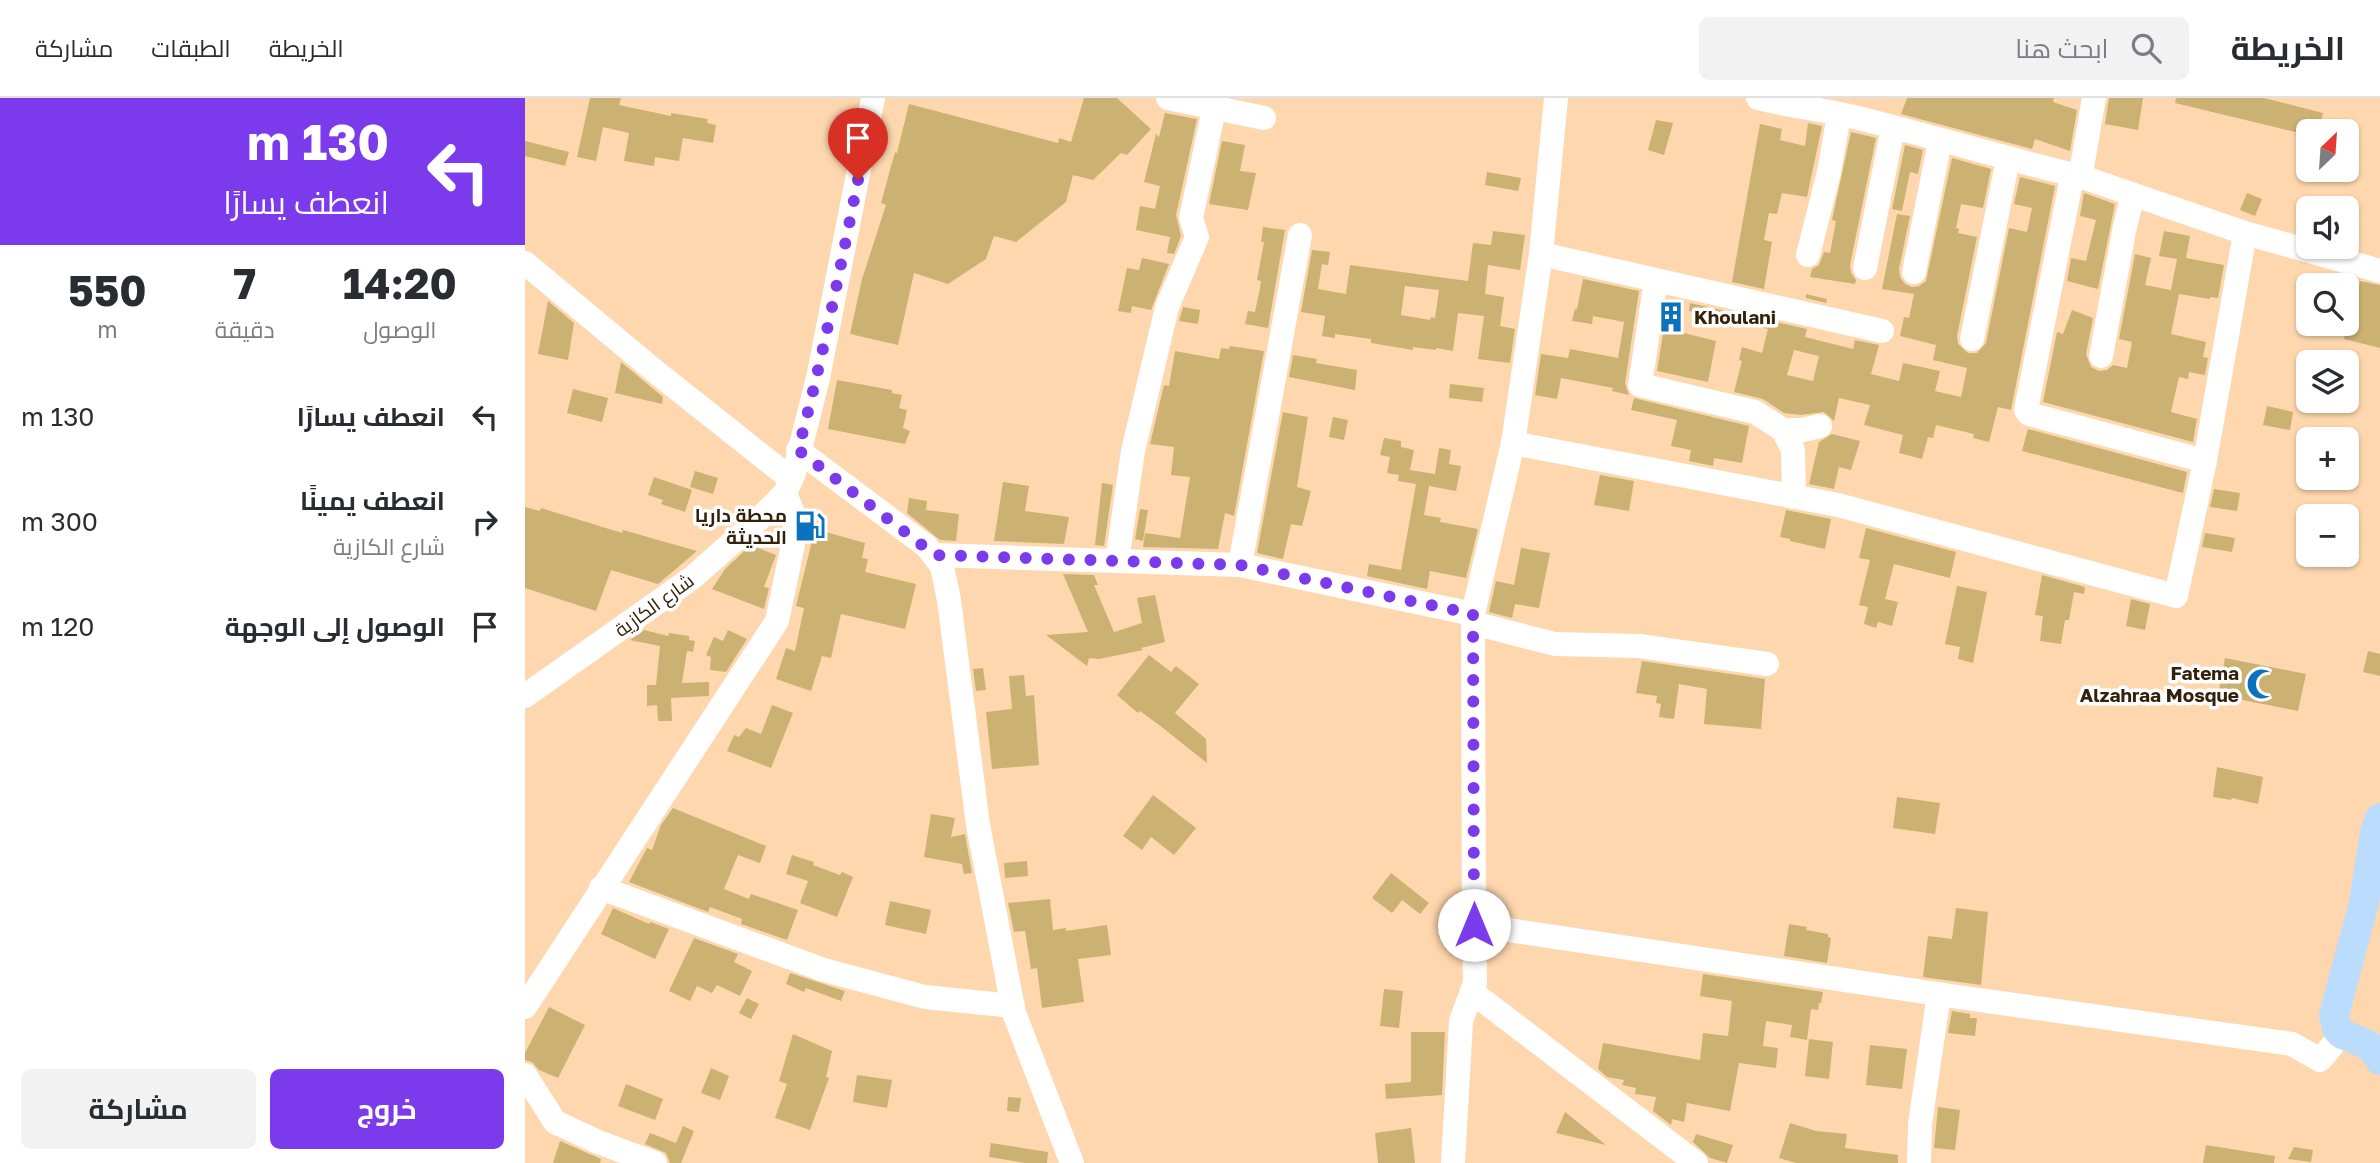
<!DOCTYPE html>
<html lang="ar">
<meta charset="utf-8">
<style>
body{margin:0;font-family:"Golos Text",Cairo,sans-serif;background:#f2f2f3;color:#2b2b33;direction:rtl;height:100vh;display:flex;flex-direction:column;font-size:26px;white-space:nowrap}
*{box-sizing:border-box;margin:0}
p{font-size:23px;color:#7c7c81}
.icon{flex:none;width:38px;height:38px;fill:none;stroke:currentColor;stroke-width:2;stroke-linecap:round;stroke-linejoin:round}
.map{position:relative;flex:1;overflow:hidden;direction:ltr}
.details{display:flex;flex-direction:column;background:#fff;width:525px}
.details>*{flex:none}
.top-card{background:#7c3aed;color:#fff;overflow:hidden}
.needle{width:46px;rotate:25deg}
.fabs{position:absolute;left:1771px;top:21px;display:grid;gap:14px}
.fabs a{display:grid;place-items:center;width:63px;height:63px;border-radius:10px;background:#fff;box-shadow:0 2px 5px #0004;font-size:35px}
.pin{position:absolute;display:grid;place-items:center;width:60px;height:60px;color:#fff;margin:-72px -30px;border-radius:50% 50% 50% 0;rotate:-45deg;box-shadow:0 0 7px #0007}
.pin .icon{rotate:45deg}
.me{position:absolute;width:77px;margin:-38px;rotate:0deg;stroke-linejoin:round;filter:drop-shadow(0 0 5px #0008)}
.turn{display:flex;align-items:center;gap:24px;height:147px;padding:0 21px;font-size:32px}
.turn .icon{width:91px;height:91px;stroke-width:2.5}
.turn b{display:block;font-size:49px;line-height:60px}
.eta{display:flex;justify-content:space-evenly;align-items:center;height:119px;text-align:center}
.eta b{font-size:42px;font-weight:700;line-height:49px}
.button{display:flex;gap:14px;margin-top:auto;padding:14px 21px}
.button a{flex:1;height:80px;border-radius:10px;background:#7c3aed;color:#fff;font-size:28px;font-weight:700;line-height:80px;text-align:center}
.button a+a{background:#f2f2f3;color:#2b2b33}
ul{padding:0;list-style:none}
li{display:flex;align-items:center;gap:21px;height:105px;padding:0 21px}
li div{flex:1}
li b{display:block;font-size:26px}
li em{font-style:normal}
header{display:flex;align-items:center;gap:42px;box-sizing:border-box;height:98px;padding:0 35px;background:#fff;border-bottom:2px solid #e1e1e2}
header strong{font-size:33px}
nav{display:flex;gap:38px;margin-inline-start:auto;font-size:24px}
.search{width:490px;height:63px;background:#f2f2f3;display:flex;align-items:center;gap:18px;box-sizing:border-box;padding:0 24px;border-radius:10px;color:#7c7c81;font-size:26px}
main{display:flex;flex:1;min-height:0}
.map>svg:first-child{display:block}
</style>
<header>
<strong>الخريطة</strong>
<div class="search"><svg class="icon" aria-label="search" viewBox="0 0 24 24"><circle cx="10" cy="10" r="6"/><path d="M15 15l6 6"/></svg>ابحث هنا</div>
<nav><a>الخريطة</a><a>الطبقات</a><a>مشاركة</a></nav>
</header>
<main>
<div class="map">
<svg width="1855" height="1065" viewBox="0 0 1855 1065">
<rect width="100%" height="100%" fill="#fed7ae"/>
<g fill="#cbb272" fill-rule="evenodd">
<polygon points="65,0 96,0 94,7 146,18 146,15 183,21 182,25 191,27 188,45 158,40 154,63 130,59 129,68 99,63 104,35 78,29 71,63 52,59"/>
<polygon points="559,0 592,0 626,31 602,57 596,55 568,82 548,77 541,104 491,144 469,138 461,161 423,186 389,175 373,247 325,236 337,181 361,107 356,105 370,54 372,55 384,6 533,45 534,40 546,44"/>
<polygon points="1382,0 1529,0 1528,4 1552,12 1545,53 1510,41 1507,51 1376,16"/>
<polygon points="1584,0 1618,0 1613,32 1580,26"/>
<polygon points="1651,0 1739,0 1798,15 1794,31 1783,33 1783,37 1650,5"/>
<polygon points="640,15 672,21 651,117 656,138 649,156 642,155 645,139 611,132 615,108 630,111 635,88 619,84 631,36 634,39"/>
<polygon points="1131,22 1148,25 1139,57 1123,52"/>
<polygon points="1283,25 1297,28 1282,99 1257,95 1252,116 1244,115 1239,142 1247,144 1239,191 1207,184 1235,26 1257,31 1255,42 1280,48"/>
<polygon points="1326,34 1351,40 1325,167 1326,175 1331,182 1330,186 1285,179 1287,171 1294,167 1299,154 1305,155 1311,123 1307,122"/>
<polygon points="0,43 44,54 40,68 0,58"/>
<polygon points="697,43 720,47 715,73 731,75 723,112 684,106"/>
<polygon points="1380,47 1398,52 1393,76 1385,74 1377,113 1367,111"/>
<path d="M1427 60 1466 71 1458 110 1436 106 1431 130 1434 131 1433 135 1452 139 1432 238 1433 246 1443 255H1452L1461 245 1484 130 1502 134 1507 110 1489 106 1495 79 1530 88 1486 312 1473 309 1464 344 1448 340 1449 336 1411 327 1408 340 1403 339 1397 361 1374 355 1378 337 1339 327 1345 307 1314 300 1309 323 1299 314 1276 317 1259 315 1238 301 1209 294 1217 263 1214 262 1217 249 1237 255 1243 231 1164 213 1165 205 1282 231 1280 239 1328 251 1330 242 1354 247 1346 276 1374 283 1378 265 1415 273 1410 293 1436 299 1442 270 1408 262 1411 247 1375 238 1379 219 1384 220 1389 196 1357 191 1372 116 1385 118 1374 171 1375 179 1380 186 1387 189 1394 188 1401 183ZM1269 252 1294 258 1288 283 1262 277Z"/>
<polygon points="962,74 996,80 993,93 960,87"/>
<polygon points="1559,95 1590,106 1573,191 1542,183 1546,160 1561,163 1571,122 1555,118"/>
<polygon points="1722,95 1737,101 1730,118 1715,112"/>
<polygon points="738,129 760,132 743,230 720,226 723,213 730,214 735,190 736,183 732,182 739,144 736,144"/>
<path d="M968 133 1000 137 995 172 963 167 960 196 979 199 975 228 990 231 985 265 953 261 959 218 933 215 928 253 911 250V252L888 249V252L846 245V241L810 236V240L797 238 800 218 776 214 787 152 805 154 803 167 797 166 793 191 821 196 825 167 943 183 948 145 966 147ZM880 188 914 192 910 220 906 219 905 222 876 217Z"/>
<polygon points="1639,133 1665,138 1661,160 1699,167 1693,200 1685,199 1685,201 1654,196 1646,236 1681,244 1678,259 1683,260 1680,277 1664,274 1663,281 1654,279 1646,314 1672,321 1668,344 1518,304 1532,234 1538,236 1547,212 1568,220 1561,256 1566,269 1574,273 1582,272 1588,267 1602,270 1607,244 1594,241 1610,156 1626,160 1620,187 1646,192 1652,161 1634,158"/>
<polygon points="617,160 644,166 626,212 607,208 606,215 593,213 602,170 614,172"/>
<polygon points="1058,181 1114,193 1100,285 1104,297 1087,293 1088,290 1036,280 1032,301 1010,297 1016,256 1043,260 1045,251 1093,260 1099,224 1068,218 1067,226 1047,223 1050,211 1052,211"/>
<polygon points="1835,183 1855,187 1855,250 1819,241"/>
<polygon points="1281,196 1302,201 1301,205 1281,200"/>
<polygon points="23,203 49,225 43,262 13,256"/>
<polygon points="658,209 675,212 673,226 654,223"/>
<polygon points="1139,230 1191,243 1183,284 1132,273"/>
<polygon points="705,248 739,253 709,418 700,415 693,451 618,449 620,435 655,440 665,379 646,377 649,349 625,346 639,287 644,288 650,253 694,261 696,250 704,251"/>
<polygon points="768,257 792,261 791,265 832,272 830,292 764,279"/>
<polygon points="96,264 138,299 137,306 90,295"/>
<polygon points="312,282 367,292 367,295 377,297 374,310 382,312 378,330 385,333 380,346 303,331"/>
<polygon points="925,286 959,290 957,304 924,300"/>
<polygon points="48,291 83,300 77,324 42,315"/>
<polygon points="1109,300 1224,328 1217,365 1189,360 1188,368 1164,363 1166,352 1146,348 1152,322 1106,312"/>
<polygon points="1742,308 1768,314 1765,332 1738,327"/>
<polygon points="758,314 783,319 772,389 786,393 777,428 766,426 758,461 732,455"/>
<polygon points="808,319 823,322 819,342 804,339"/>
<polygon points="1503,331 1662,374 1658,395 1497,353"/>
<polygon points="1307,336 1335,343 1326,372 1314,369 1309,391 1284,386 1294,344"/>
<polygon points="859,340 876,343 876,349 889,352 885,372 910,376 914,350 926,352 924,366 936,368 931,393 904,388 899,417 916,420 915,424 953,431 941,480 905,473 902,491 842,478 844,466 876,472 891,386 873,383 874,377 862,375 865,359 855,357"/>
<polygon points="170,373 193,380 188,396 165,389"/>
<polygon points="1075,377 1109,383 1104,413 1069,407"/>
<polygon points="129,379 167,392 160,414 136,406 138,402 123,397"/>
<polygon points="478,384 504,388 500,413 544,419 539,446 469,443"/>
<polygon points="577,385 588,387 579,448 570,447"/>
<polygon points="1689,391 1715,395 1712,413 1685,409"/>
<polygon points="384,400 402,403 401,412 434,416 431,443 415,442 382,415"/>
<polygon points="0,409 15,413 16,410 97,435 98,432 172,453 133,486 86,472 71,513 0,490"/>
<polygon points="615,411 623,412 618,443 610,441"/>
<polygon points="1261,412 1306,421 1300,451 1265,443 1265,441 1255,439"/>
<polygon points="1341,430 1431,454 1425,480 1369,466 1360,501 1373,504 1367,528 1353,524 1351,530 1339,526 1343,509 1334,507 1345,462 1334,460"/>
<polygon points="290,431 340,445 337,460 343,461 340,474 391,486 380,531 316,516 306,560 297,558 286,593 251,581 261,550 270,553 279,510 271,508"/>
<polygon points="1680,435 1710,440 1707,454 1677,449"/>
<polygon points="226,447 251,457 239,489 244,490 239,511 187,491 200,471"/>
<polygon points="996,450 1025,455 1014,510 990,506 987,520 964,514 971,483 989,487"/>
<polygon points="538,476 569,477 573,487 569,487 589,534 617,525 612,500 630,497 640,544 616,550 618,552 574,561 564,560 562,568 521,537 563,534"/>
<polygon points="1517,477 1560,489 1559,496 1549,494 1544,522 1540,522 1536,546 1515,543 1518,518 1510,517"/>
<polygon points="1432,488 1462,494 1448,565 1433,561 1435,549 1420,546"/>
<polygon points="1606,501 1625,506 1620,532 1601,528"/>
<polygon points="119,532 143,538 144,535 164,538 164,542 170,543 168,554 162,553 157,585 184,584 184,598 146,600 147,623 133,623 132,607 122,608 122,587 131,587 135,548 105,542"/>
<polygon points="203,532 222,541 201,574 185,572 186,559 181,557 189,539 198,543"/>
<polygon points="1843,553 1855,556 1855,578 1838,574"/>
<polygon points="624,557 646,574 651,568 674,586 650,615 681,641 682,665 638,630 615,613 613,615 592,597"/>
<polygon points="1700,560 1781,576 1773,613 1693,597"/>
<polygon points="1117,563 1240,581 1236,631 1179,626 1182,591 1154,586 1149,621 1134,619 1136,606 1131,605 1132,598 1111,595"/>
<polygon points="458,570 461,592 451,593 448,571"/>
<polygon points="499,577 501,598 509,597 514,667 467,671 461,614 487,611 484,578"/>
<polygon points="247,607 268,615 246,670 202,653 209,637 214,639 221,630 236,636"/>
<polygon points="1692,669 1738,679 1733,706 1707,700 1706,702 1688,699"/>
<polygon points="628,697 671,730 649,757 626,739 617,752 598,738"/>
<polygon points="1372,699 1415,705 1410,736 1368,730"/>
<polygon points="148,710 241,748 235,765 213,757 199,791 224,801 226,796 273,812 262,842 216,826 217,821 185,809 183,814 104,784 122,750 127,752 136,727"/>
<polygon points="406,716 430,720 426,739 440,736 447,775 439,776 437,766 399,759"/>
<polygon points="267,757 289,764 288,767 315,777 317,774 328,779 312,819 275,805 283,783 261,776"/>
<polygon points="502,763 503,778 480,780 479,765"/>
<polygon points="866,775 904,805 895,816 877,802 867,815 847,800"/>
<polygon points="525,801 528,832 541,830 541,833 582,827 586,857 553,861 559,904 517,910 512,870 506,871 500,833 489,834 483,805"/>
<polygon points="365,803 406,812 401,836 360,827"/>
<polygon points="88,810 124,826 125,824 144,831 130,861 76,836"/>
<polygon points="1431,810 1463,814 1456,887 1398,879 1403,838 1427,841"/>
<polygon points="1264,826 1282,829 1281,832 1303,836 1303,839 1306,840 1302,865 1259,858"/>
<polygon points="169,840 213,856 209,864 227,873 215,898 192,887 187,895 172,888 165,903 144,893"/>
<polygon points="265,875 320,893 316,903 281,890 279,894 261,886"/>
<polygon points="1178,876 1298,894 1296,905 1294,905 1293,912 1286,911 1282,942 1265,939 1267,927 1241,923 1238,948 1253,950 1251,970 1214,965 1205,1013 1162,1005 1159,1024 1147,1021 1146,1027 1128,1013 1131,999 1110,996 1111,990 1097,987 1099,982 1082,979 1073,971 1078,945 1175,962 1178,935 1203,938 1207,903 1175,898"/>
<polygon points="859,891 878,893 874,930 855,928"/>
<polygon points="222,900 234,906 226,921 214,915"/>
<polygon points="24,909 60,927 33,980 14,972 7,964 0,962 0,955"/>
<polygon points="1427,913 1445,916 1445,920 1452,920 1450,938 1423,935"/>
<polygon points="886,934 920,934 917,997 861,1001 860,986 886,984"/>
<polygon points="268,936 307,953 301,979 304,980 285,1032 250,1020 262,986 254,983"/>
<polygon points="1284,941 1308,944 1304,981 1280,978"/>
<polygon points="1345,947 1382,951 1377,991 1341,987"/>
<polygon points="186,970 204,978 195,1002 176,995"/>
<polygon points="332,977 367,982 362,1010 328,1004"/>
<polygon points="101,986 138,1001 130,1022 93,1008"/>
<polygon points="483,999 496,1000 494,1014 482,1013"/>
<polygon points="1413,1009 1435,1012 1430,1052 1409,1050"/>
<polygon points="1040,1014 1081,1047 1031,1035"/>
<polygon points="1265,1025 1291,1033 1322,1036 1320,1050 1373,1057 1373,1065 1271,1065 1254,1060"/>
<polygon points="158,1028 169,1033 156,1065 145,1065 141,1055 120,1046 125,1035 151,1045"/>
<polygon points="886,1030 890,1065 853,1065 850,1035"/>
<polygon points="1171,1036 1208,1047 1202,1065 1185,1060 1168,1044"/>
<polygon points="35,1043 76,1061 75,1065 28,1065"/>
<polygon points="466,1045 523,1054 522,1065 500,1065 464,1059"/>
<polygon points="1681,1047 1750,1058 1749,1065 1678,1065"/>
<polygon points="1769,1049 1788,1052 1786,1064 1763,1061"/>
</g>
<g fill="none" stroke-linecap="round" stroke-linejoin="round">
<g stroke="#fff" stroke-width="24">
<polyline points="643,0 739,20"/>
<polyline points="1031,0 1016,156 988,345 948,516 949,827 1433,899 1767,946 1795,962 1817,936"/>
<path d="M1233 0C1267 9 1303 12 1337 21 1410 39 1481 61 1554 78"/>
<polyline points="1569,0 1557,69 1559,77 1563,81 1720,135 1855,173"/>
<polyline points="1559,77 1550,81 1545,89 1501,312 1504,316 1680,363"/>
<polyline points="1016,156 1357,233"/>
<polyline points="1283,157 1304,74 1314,17"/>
<polyline points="0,165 131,274 266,381"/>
<polyline points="1340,170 1368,29"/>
<polyline points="1389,174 1415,43"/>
<polyline points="1131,182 1115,287 1230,314 1258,332 1268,352 1269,399"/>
<polyline points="1447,241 1483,61"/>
<polyline points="1576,258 1600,128 1608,97"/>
<polyline points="1258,332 1278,332 1295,328"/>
<polyline points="988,345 1313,407 1651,498 1680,363 1720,135"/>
<polyline points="273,352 401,448 417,468 424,502 453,727 489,915 547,1065"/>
<polyline points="410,457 715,467 948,516"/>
<polyline points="592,463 608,353 642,209 672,139 666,120 689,11"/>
<polyline points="715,467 775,137"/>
<polyline points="948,525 1030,546 1114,548 1242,566"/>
<polyline points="0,598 167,480 234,421 260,395 269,375 293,280 348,0"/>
<polyline points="76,790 299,872 400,899 488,908"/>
<polyline points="947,894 1171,1065"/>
<polyline points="0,909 252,523 270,437 269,418 260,395"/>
<polyline points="0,977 30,1024 73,1044 130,1065"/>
<polyline points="928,1065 936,923 950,885 949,827"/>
<polyline points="1394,1065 1395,1026 1414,896"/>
</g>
<polyline stroke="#bbdcfd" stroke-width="30" points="1855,720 1850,734 1839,804 1809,917 1812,931 1817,936 1841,946 1848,951 1855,962"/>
</g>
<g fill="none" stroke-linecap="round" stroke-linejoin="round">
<path stroke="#7c3aed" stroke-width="12" stroke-dasharray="0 21.6" d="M333 82C315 172 297 263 273 352L410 457 715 467 948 516 949 827"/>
</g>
<defs>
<g id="building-bare" transform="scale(2.415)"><path d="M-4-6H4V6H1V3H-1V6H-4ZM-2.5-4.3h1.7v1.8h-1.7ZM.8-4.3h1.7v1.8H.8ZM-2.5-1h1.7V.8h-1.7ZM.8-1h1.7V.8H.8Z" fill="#0b72be" stroke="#fff" stroke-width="2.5" paint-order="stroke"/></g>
<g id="fuel-bare" transform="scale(2.415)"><path d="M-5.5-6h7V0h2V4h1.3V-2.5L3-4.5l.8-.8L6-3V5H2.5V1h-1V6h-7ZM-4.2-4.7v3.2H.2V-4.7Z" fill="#0b72be" stroke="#fff" stroke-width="2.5" paint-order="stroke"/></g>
<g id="mosque-bare" transform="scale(2.415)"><path d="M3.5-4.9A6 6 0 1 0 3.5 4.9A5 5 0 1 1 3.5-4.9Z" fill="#0b72be" stroke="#fff" stroke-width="2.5" paint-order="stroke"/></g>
</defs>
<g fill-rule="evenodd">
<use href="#building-bare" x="1146" y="219"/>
<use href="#fuel-bare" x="285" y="428"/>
<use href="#mosque-bare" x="1737" y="586"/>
</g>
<g text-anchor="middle" stroke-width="7" stroke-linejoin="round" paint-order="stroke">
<g font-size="19" font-weight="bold" fill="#33210b" stroke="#fff" text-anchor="end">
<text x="1169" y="226" text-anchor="start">Khoulani</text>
<text x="262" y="424">محطة داريا<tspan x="262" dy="22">الحديثة</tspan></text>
<text x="1714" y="582">Fatema<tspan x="1714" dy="22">Alzahraa Mosque</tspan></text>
</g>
<g font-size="19" fill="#33210b" stroke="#fff">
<text transform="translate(129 507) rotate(-36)" y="7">شارع الكازية</text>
</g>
</g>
</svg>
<div class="fabs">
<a><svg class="needle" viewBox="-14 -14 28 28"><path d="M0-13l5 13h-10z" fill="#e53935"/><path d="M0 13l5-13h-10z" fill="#7c7c81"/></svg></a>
<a><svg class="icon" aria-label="sound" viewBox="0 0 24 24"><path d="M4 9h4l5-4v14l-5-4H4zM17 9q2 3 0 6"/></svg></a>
<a><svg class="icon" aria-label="search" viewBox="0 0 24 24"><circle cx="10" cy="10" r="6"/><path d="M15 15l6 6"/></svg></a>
<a><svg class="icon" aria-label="layers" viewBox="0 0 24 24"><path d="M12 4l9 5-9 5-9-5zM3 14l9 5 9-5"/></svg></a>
<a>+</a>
<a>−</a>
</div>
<div class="pin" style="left:333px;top:82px;background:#d93025"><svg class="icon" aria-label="arrive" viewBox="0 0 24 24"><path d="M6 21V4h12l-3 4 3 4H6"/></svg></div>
<svg class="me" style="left:949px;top:827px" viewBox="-20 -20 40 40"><circle r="19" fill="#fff"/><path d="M0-13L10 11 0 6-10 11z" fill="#7c3aed"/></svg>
</div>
<section class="details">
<div class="top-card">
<div class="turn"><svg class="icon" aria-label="left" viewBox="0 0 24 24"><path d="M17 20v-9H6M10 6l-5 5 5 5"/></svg><div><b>130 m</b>انعطف يسارًا</div></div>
</div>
<div class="eta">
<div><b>14:20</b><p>الوصول</p></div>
<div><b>7</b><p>دقيقة</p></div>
<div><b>550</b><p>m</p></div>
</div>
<ul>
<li><svg class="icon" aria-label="left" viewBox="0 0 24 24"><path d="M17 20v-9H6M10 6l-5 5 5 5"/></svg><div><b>انعطف يسارًا</b></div><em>130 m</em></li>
<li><svg class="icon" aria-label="right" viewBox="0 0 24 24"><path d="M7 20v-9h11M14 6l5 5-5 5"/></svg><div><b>انعطف يمينًا</b><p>شارع الكازية</p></div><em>300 m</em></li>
<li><svg class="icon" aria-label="arrive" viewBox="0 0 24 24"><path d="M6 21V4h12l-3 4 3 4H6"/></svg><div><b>الوصول إلى الوجهة</b></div><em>120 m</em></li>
</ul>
<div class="button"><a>خروج</a><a>مشاركة</a></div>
</section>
</main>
